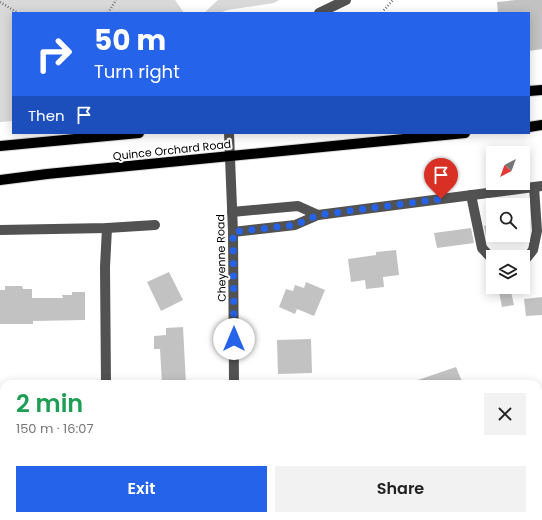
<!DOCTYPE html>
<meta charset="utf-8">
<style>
body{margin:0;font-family:Poppins,sans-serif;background:#f2f2f2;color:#222;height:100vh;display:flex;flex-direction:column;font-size:15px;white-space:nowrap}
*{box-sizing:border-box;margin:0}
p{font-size:13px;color:#767676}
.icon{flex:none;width:22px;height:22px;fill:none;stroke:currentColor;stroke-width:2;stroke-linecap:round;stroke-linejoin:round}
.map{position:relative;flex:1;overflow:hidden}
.side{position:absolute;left:0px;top:380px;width:542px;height:140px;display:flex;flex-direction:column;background:#fff;border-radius:12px 12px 0 0;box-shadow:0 2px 10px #0003}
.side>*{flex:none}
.top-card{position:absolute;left:12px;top:12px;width:518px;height:122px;border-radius:0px;box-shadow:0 2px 10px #0003;background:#2563eb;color:#fff;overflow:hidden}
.needle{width:26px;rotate:221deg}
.buttons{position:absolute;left:486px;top:146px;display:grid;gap:8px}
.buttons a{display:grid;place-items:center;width:44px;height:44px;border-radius:0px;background:#fff;box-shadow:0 2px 10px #0003;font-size:20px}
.pin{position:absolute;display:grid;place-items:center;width:34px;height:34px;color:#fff;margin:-41px -17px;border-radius:50% 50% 50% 0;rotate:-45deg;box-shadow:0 0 4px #0007}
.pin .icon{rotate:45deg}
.me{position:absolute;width:44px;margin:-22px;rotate:0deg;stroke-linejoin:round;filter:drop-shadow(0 0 3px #0008)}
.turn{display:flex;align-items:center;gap:14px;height:84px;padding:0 16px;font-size:18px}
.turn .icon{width:52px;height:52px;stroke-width:2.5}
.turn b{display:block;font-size:28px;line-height:34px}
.then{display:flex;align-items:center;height:38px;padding:0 16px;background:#0003;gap:8px;font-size:15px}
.round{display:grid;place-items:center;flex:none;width:42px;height:42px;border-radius:0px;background:#f2f2f2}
.head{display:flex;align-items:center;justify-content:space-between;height:68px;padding:0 16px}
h1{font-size:24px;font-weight:600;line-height:30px;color:#1e9e55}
.cta{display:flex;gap:8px;margin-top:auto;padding:8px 16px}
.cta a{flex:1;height:46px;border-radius:0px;background:#2563eb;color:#fff;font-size:16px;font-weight:600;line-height:46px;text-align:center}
.cta a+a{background:#f2f2f2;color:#222}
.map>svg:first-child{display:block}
</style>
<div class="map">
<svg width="542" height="520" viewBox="0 0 542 520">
<rect width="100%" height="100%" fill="#fff"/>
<g fill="#d9d9d9">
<polygon points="0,0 175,0 184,13 13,13 13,121 0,122"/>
<polygon points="218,0 279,0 274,3 227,10 220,13 204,13"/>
</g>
<g fill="#c2c2c2">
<polygon points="516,0 542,0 542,49 529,51 529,13 498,13 497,2"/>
<polygon points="493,224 493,240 487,241 484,226"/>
<polygon points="471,228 474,243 437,248 434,233"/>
<polygon points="396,250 399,275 383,277 384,287 366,289 365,280 351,282 348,259 376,255 376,252"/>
<polygon points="169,272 183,300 161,311 147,282"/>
<polygon points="306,282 325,290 314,316 297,309 295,314 279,307 286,289 293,291 295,285 304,288"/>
<polygon points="5,286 22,286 23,289 32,289 32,298 63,298 62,295 72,295 72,292 85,292 85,320 33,321 33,324 0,324 0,290 5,290"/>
<polygon points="498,287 510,287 514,305 502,307"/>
<polygon points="542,297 542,315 526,316 524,299"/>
<polygon points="183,327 186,384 162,384 160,349 154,349 154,336 166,335 166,328"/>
<polygon points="311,339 312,373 278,374 277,340"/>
<polygon points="456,367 463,384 413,384 412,382"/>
</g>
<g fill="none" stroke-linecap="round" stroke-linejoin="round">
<g stroke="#dbdbdb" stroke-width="12">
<g id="major">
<polyline points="529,91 542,90"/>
<polyline points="529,127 542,125"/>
<polyline points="0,146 139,133"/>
<polyline points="0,180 47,174 465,133"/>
</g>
</g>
<g stroke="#747474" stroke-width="2.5" stroke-dasharray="1 2" stroke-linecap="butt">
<polyline points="0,2 18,13"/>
<polyline points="108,13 116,0"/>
<polyline points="383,13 383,11 393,0"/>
</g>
<g stroke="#525252" stroke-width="10">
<polyline points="319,13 346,0"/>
<polyline points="229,133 233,232 234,384"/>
<polyline points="471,195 482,248 493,260"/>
<polyline points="232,212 298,206 318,215"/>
<polyline points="0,230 107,228 155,225"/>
<polyline points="233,232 295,225 318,215 542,186"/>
<polyline points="523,260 525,260 533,250 537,231 534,187"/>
<polyline points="106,384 105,267 107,228"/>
<polyline points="22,516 23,520"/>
<polyline points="235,516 235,520"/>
<polyline points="481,520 482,516"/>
</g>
<use href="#major" stroke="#000" stroke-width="10"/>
</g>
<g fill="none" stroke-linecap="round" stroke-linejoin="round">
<polyline stroke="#2563eb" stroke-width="7" stroke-dasharray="0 12.6" points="234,339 233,232 295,225 318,215 441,199"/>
</g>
<g text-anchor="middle" stroke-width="4" stroke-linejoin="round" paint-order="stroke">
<g font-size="11" fill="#000" stroke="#fff">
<text transform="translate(172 150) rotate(-6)" y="4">Quince Orchard Road</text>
<text transform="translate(221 258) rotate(-91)" y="4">Cheyenne Road</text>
</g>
</g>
</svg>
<div class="buttons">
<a><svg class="needle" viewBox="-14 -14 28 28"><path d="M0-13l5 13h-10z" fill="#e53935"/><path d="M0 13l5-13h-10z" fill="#767676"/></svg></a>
<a><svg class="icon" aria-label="search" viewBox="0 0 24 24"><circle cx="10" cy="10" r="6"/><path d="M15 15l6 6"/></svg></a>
<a><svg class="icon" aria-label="layers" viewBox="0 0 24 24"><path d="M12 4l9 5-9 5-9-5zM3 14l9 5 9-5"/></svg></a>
</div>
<div class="pin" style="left:441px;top:199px;background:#d93025"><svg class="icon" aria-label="arrive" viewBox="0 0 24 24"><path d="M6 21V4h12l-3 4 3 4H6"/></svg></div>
<svg class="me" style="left:234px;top:339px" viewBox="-20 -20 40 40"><circle r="19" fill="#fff"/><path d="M0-13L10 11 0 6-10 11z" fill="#2563eb"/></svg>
<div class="top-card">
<div class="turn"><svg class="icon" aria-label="right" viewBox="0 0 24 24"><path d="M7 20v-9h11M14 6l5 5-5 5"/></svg><div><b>50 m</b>Turn right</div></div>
<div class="then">Then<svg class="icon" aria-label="arrive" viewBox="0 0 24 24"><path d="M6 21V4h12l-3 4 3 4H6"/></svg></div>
</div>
<section class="side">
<div class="head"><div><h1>2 min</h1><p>150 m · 16:07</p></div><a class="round"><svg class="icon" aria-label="close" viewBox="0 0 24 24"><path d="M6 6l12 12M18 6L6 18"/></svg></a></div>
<div class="cta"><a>Exit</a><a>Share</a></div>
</section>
</div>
